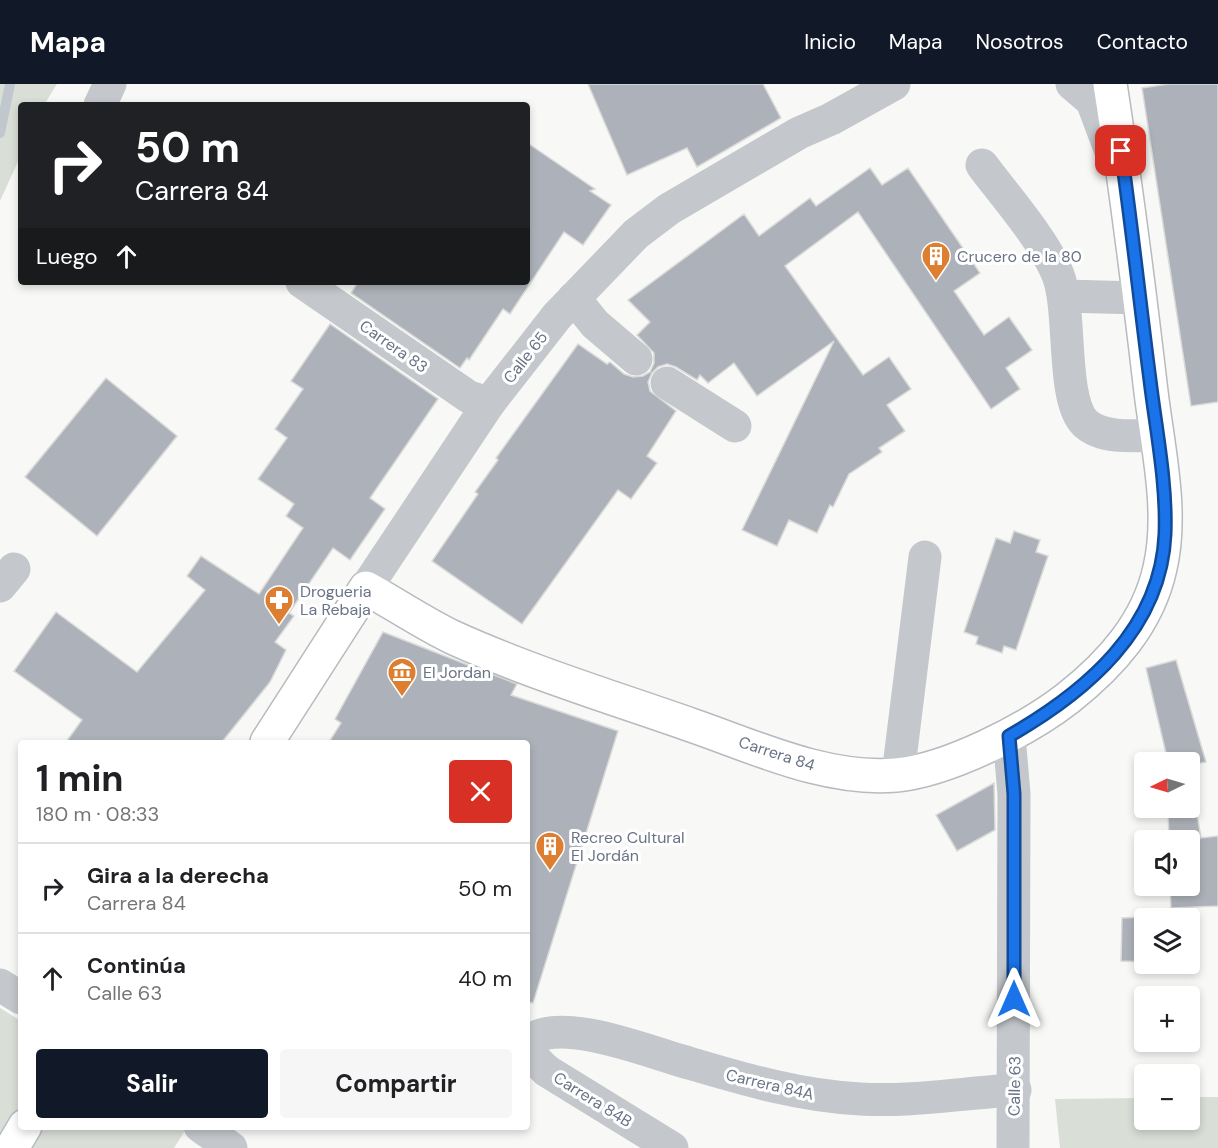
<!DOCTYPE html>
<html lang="es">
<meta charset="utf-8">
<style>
body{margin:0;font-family:"DM Sans",sans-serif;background:#f6f6f6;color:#202124;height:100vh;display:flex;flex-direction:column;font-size:22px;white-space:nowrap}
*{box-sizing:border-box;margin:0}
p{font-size:20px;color:#757577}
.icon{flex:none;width:33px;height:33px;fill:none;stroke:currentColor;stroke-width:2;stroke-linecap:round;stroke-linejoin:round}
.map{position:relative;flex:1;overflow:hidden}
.side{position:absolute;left:18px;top:656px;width:512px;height:390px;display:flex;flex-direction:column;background:#fff;border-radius:6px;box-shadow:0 3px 9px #0003}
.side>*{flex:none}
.top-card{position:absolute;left:18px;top:18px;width:512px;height:183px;border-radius:6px;box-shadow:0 3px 9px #0003;background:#202124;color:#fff;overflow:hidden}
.needle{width:39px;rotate:265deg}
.controls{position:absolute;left:1134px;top:668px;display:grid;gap:12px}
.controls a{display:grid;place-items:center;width:66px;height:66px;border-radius:6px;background:#fff;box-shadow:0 3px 9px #0003;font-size:30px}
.pin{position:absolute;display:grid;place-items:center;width:51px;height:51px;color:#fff;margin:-26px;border-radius:12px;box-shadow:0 3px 9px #0006}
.me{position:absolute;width:66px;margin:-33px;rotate:0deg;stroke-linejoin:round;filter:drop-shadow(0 0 4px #0008)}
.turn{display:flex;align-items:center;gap:21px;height:126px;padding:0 18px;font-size:27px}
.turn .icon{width:78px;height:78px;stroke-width:2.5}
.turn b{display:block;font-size:42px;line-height:51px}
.then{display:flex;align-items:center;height:57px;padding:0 18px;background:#0003;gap:12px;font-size:22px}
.round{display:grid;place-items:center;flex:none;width:63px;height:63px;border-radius:6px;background:#f6f6f6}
.summary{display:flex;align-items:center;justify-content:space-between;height:102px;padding:0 18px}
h1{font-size:36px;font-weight:700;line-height:45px}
.cta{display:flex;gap:12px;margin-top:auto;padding:12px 18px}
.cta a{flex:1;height:69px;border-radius:6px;background:#111827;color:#fff;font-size:24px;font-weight:700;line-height:69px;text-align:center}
.cta a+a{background:#f6f6f6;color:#202124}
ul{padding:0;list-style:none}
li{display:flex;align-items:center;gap:18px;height:90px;padding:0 18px;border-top:2px solid #e0e0e0}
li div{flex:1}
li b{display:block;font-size:22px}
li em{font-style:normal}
header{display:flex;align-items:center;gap:36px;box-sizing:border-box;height:84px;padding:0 30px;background:#111827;color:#fff}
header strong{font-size:28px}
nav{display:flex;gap:33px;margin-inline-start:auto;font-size:21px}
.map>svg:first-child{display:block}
</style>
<header>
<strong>Mapa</strong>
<nav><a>Inicio</a><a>Mapa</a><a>Nosotros</a><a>Contacto</a></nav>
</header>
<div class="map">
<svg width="1218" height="1064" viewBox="0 0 1218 1064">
<rect width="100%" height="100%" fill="#f8f9f6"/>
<g fill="#d9dfd7">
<polygon points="0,0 57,0 44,21 21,21 21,71 0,117"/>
<polygon points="0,924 21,937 21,1042 182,1043 186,1045 174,1064 0,1064"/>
<polygon points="1190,1013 1218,1013 1218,1064 1060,1064 1055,1015 1144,1014 1144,1035 1190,1035"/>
</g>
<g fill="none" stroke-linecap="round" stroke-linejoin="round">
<polyline stroke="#c0c7cd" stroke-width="10" points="0,49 10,0"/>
</g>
<g fill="#adb2ba" stroke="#dadad8" stroke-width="1.5">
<polygon points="588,0 763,0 781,34 697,83 687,64 627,91"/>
<polygon points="1168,0 1218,0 1218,318 1191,322 1142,4"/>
<polygon points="526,58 595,105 590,107 611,121 583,161 564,148 510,230 503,225 469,276 467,274 460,284 351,209 358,198 526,198"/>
<polygon points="870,84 882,101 908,84 980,189 954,207 984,251 1009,233 1032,266 1006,284 1020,305 991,325 858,128 785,182 863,291 889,273 911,305 887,321 905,347 879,364 882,368 849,390 833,423 830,421 817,449 789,436 777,462 742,446 834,257 757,312 734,279 708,299 700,291 697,296 676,283 667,280 658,283 652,289 648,298 650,307 676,327 647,372 657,379 631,415 618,406 522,540 432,477 478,410 475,408 498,376 496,374 578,260 607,280 610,278 624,290 633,293 643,292 650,288 654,279 654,269 637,251 650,238 628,216 744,130 759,152 810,114 816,122"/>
<polygon points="330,240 438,315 370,414 385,425 350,476 333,464 289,529 294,532 275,558 286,566 270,598 222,658 66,658 82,636 14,587 56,528 137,588 205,506 187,492 201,472 259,510 303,444 286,432 294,420 258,395 287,354 275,345 303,305 291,297"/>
<polygon points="106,294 177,352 97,452 25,393"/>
<polygon points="1014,447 1040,456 1036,468 1048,472 1016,566 1004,562 1002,569 976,560 978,553 964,548 996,454 1010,459"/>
<polygon points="383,548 517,600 511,611 618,647 533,919 526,918 526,658 329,658 341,639 335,635"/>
<polygon points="1176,576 1206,678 1190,681 1190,678 1168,678 1146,584"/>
<polygon points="994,699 995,746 957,767 936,731"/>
<polygon points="1196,724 1201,754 1218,752 1218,822 1171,824 1170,801 1190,801 1190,756 1169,756 1168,725"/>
<polygon points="1173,832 1173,834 1144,834 1144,878 1121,877 1122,834"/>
</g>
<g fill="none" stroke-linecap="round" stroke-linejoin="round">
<g stroke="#b7babf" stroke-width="36">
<g id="major">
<path d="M267 658 366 504C395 520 423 539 452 553 529 588 611 613 691 641 755 663 826 697 896 691 948 686 1027 646 1068 614 1111 580 1148 539 1160 484 1173 428 1158 365 1151 308 1139 205 1126 103 1110 0"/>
<polyline points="12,1064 25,1042"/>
</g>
</g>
<g stroke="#c4c7cb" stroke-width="33">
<polyline points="1072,0 1092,17 1113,73"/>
<polyline points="100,21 110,0"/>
<path d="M982 81C1006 113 1044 156 1058 191 1072 226 1061 316 1085 339 1102 355 1135 352 1156 351"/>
<polyline points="302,198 469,313 489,319"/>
<polyline points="1064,212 1140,214"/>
<polyline points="574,214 595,240 636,275"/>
<polyline points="667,299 735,342"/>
<polyline points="0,502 14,485"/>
<polyline points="366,504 489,319 557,232 636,150 669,125 799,49 831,35 894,0"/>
<polyline points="1009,652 1014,710 1013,1064"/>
<polyline points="898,691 925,473"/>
<polyline points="0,901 21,914"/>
<polyline points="200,1042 231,1064"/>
<path d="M672 1064 547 987C536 977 529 971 532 955 564 934 646 967 682 977 740 994 798 1012 860 1015 911 1018 963 1009 1015 1006"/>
</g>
<use href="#major" stroke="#fff" stroke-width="33"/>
</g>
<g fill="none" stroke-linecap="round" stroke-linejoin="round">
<g stroke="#114b97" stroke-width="15">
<path id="route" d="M1014 915V710L1009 652C1086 608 1161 545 1165 450 1167 399 1156 346 1150 296 1140 220 1132 143 1121 67"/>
</g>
<use href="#route" stroke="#1a73e8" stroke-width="10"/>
</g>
<defs>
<g id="building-pin" transform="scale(1.5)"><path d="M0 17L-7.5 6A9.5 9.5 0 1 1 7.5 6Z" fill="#de7e31" stroke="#fff"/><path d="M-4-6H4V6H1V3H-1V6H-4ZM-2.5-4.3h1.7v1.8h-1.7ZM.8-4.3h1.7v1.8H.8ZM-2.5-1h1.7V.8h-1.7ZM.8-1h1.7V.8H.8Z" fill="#fff"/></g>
<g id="pharmacy-pin" transform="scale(1.5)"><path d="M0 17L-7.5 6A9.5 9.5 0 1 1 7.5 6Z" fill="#de7e31" stroke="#fff"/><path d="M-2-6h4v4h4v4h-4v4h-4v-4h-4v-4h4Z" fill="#fff"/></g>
<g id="museum-pin" transform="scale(1.5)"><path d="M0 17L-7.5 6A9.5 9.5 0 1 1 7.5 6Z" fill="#de7e31" stroke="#fff"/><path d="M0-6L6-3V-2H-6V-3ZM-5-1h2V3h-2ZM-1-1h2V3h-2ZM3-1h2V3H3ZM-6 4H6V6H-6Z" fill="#fff"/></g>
</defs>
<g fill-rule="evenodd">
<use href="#building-pin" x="936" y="172"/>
<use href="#pharmacy-pin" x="279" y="516"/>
<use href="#museum-pin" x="402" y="588"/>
<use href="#building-pin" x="550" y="762"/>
</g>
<g text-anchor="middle" stroke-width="6" stroke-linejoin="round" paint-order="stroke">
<g font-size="16" fill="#697386" stroke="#fff" text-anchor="start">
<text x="957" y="178">Crucero de la 80</text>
<text x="300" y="513">Drogueria<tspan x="300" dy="18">La Rebaja</tspan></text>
<text x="423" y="594">El Jordan</text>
<text x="571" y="759">Recreo Cultural<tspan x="571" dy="18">El Jordán</tspan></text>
</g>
<g font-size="16" fill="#697386" stroke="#fff">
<text transform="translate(394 262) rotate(35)" y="6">Carrera 83</text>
<text transform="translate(525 273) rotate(-52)" y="6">Calle 65</text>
<text transform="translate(777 669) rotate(18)" y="6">Carrera 84</text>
<text transform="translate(770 1000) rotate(13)" y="6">Carrera 84A</text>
<text transform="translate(1014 1002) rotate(-89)" y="6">Calle 63</text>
<text transform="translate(593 1015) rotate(32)" y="6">Carrera 84B</text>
</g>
</g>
</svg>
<div class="controls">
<a><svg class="needle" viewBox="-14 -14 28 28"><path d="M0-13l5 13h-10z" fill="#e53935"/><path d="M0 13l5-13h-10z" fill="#757577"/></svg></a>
<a><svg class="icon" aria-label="sound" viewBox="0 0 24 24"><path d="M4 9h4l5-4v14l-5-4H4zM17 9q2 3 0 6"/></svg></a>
<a><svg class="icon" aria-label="layers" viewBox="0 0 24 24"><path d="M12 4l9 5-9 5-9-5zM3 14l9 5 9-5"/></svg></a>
<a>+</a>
<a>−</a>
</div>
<div class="pin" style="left:1121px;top:67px;background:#d93025"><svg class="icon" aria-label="arrive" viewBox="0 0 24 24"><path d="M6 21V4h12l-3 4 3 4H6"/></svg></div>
<svg class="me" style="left:1014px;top:915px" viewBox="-20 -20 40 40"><path d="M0-17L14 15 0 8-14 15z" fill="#1a73e8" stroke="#fff" stroke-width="4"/></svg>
<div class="top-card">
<div class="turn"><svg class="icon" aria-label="right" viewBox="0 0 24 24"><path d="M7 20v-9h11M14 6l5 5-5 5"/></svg><div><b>50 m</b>Carrera 84</div></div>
<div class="then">Luego<svg class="icon" aria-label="ahead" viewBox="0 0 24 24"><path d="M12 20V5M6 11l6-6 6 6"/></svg></div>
</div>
<section class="side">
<div class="summary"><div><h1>1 min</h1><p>180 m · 08:33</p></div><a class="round" style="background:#d93025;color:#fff"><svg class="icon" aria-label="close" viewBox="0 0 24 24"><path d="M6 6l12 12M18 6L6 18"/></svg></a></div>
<ul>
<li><svg class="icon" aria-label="right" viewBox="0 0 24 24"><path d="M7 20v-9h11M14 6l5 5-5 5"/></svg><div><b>Gira a la derecha</b><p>Carrera 84</p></div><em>50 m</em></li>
<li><svg class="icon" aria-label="ahead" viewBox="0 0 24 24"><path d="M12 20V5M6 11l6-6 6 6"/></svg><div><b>Continúa</b><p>Calle 63</p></div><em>40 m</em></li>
</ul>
<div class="cta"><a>Salir</a><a>Compartir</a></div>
</section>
</div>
